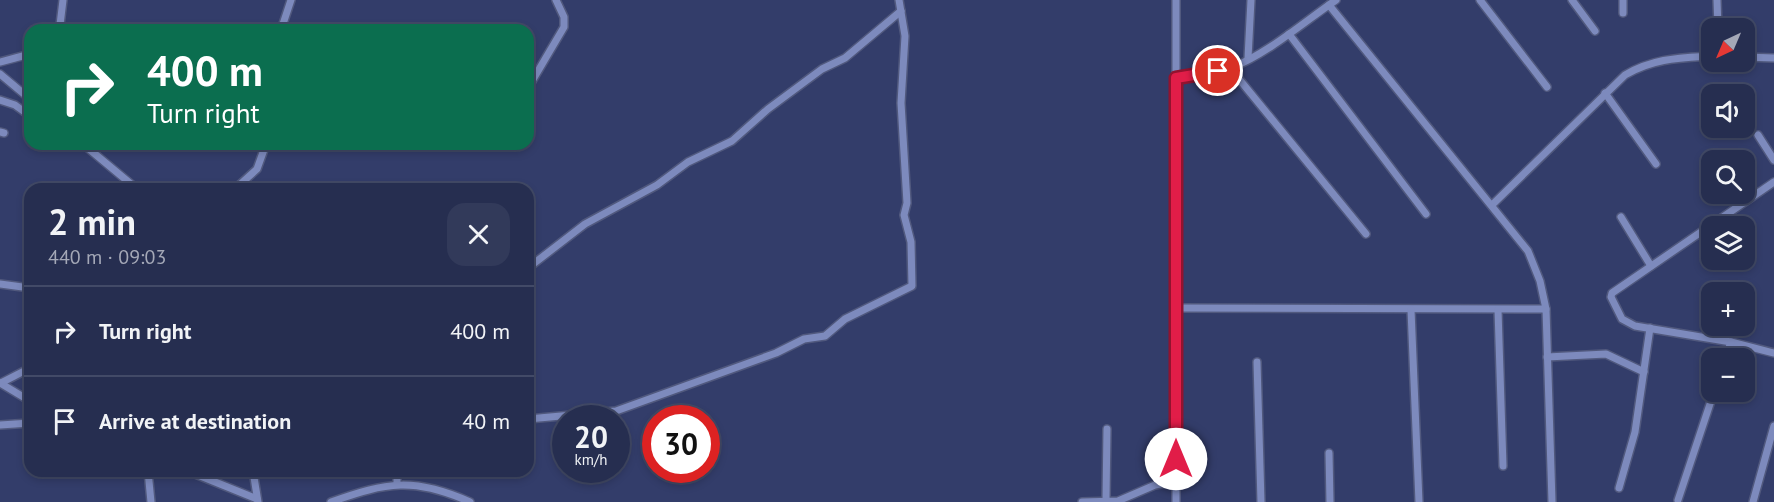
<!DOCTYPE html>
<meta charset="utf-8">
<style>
body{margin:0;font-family:"PT Sans",sans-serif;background:#323a5a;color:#f1f3f6;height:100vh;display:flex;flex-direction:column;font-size:22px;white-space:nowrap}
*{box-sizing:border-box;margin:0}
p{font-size:20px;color:#a4a8b7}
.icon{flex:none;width:33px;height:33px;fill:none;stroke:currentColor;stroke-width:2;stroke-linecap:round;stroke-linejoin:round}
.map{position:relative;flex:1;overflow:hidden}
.sheet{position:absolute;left:24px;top:183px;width:510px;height:294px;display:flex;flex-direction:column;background:#262e50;border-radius:18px;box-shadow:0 3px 9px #0003,0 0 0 2px #424a67}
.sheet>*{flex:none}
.top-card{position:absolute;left:24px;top:24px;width:510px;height:126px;border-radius:18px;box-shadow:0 3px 9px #0003,0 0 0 2px #424a67;background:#0b6e4f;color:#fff;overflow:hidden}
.needle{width:39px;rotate:224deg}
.controls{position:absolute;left:1701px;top:18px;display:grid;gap:12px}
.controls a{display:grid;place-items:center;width:54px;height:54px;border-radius:12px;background:#262e50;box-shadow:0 3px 9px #0003,0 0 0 2px #424a67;font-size:30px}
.speed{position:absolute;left:552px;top:405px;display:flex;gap:12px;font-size:30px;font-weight:700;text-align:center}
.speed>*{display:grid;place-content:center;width:78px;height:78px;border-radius:50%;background:#262e50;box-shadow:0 3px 9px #0003,0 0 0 2px #424a67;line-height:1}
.speed small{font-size:15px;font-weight:400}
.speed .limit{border:9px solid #d22;background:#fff;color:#111}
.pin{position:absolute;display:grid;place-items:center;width:51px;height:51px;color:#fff;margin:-26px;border:3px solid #fff;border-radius:50%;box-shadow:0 2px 6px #0007}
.me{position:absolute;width:66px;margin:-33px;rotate:0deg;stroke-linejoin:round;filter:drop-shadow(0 0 4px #0008)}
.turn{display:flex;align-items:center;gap:21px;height:126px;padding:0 24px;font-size:27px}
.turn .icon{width:78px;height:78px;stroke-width:2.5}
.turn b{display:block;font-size:42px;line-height:51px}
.round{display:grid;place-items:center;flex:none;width:63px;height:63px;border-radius:18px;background:#323a5a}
.headline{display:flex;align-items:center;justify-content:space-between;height:102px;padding:0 24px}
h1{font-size:36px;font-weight:700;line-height:45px}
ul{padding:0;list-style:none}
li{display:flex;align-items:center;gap:18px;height:90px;padding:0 24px;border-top:2px solid #424a67}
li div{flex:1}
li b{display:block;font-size:22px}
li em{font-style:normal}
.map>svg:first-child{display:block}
</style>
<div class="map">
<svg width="1774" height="502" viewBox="0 0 1774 502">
<rect width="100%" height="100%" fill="#333d6a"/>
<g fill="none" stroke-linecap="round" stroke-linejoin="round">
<g stroke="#51597e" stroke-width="10">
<g id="minor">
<polyline points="1176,0 1176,502"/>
<polyline points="1480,0 1547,87"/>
<polyline points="1572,0 1595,31"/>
<polyline points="1717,0 1718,28"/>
<polyline points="1329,5 1528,251 1540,281 1546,309 1552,502"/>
<polyline points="1623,13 1623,0"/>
<polyline points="56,30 60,25 63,0"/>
<polyline points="281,30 291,0"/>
<polyline points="1289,34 1426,214"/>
<polyline points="1744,57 1774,58"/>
<polyline points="1248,58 1251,0"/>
<polyline points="0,62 30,54"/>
<polyline points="1230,68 1366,234"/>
<polyline points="0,74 30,99"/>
<path d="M1177 78C1195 76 1214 74 1231 68 1267 54 1304 22 1336 0"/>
<polyline points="528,88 564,27 564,17 556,0"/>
<polyline points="1605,93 1656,164"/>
<polyline points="0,100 15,105 30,116"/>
<polyline points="0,132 4,133"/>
<polyline points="1758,135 1774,160"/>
<polyline points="83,144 137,189"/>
<polyline points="1774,182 1612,293 1611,297 1622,319 1635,326 1731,342 1774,353"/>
<polyline points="235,189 257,169 266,144"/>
<path d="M1492 205 1625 75C1654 58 1680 58 1712 56"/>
<polyline points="1621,217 1651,266"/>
<polyline points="528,268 585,224 657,185 688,162 732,141 768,109 822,69 845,58 901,11"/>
<polyline points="0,284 30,288"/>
<polyline points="1178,308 1546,309"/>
<polyline points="1411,310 1419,502"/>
<polyline points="1498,310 1503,466"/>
<polyline points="1547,357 1606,354 1644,372"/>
<polyline points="1725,358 1731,342"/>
<polyline points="1257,362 1261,502"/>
<polyline points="0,383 30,401"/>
<polyline points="1,383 30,368"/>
<polyline points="528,419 616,411 776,353 804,339 825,336 845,319 912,286 911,242 904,215 907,203 901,103 905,36 899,0"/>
<polyline points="0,425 30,423"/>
<polyline points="1329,453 1330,502"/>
<polyline points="148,471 151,502"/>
<polyline points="188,471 257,499"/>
<polyline points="253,471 258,502"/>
<polyline points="397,471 397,483"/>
<polyline points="1619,488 1635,432 1650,328"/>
<polyline points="1106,499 1107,429"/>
<polyline points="1678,500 1714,392"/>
<path d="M331 502C387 482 414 477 470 502"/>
<polyline points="1082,502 1118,501 1155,485 1176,481"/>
<polyline points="1753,502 1774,426"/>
</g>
</g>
<use href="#minor" stroke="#7d8abd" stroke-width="7"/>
</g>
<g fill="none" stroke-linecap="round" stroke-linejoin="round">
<g stroke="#92132f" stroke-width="15">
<polyline id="route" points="1176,459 1176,78 1218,71"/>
</g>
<use href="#route" stroke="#e11d48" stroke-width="10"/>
</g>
</svg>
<div class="controls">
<a><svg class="needle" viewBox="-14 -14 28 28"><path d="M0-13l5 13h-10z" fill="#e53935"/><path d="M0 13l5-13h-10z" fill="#a4a8b7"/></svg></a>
<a><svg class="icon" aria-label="sound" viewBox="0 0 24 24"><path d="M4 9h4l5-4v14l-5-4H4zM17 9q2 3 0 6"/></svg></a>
<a><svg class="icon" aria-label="search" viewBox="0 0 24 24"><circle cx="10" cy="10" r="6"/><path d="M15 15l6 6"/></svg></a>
<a><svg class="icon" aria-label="layers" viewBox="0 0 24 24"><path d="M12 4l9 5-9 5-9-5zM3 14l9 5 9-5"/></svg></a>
<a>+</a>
<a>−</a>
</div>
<div class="speed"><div>20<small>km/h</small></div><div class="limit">30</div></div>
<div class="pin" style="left:1218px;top:71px;background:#d93025"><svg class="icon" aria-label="arrive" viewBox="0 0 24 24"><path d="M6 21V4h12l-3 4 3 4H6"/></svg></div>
<svg class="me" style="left:1176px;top:459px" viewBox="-20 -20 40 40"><circle r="19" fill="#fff"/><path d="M0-13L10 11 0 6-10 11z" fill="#e11d48"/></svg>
<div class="top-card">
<div class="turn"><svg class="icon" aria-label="right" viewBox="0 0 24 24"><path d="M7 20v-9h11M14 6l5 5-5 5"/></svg><div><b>400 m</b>Turn right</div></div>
</div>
<section class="sheet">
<div class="headline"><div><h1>2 min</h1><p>440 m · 09:03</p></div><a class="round"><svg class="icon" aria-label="close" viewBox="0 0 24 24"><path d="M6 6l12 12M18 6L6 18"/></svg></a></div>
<ul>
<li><svg class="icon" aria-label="right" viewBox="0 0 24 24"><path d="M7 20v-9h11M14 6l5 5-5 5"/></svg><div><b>Turn right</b></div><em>400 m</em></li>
<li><svg class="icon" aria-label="arrive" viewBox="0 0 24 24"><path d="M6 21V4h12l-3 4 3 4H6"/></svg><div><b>Arrive at destination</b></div><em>40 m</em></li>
</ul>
</section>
</div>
